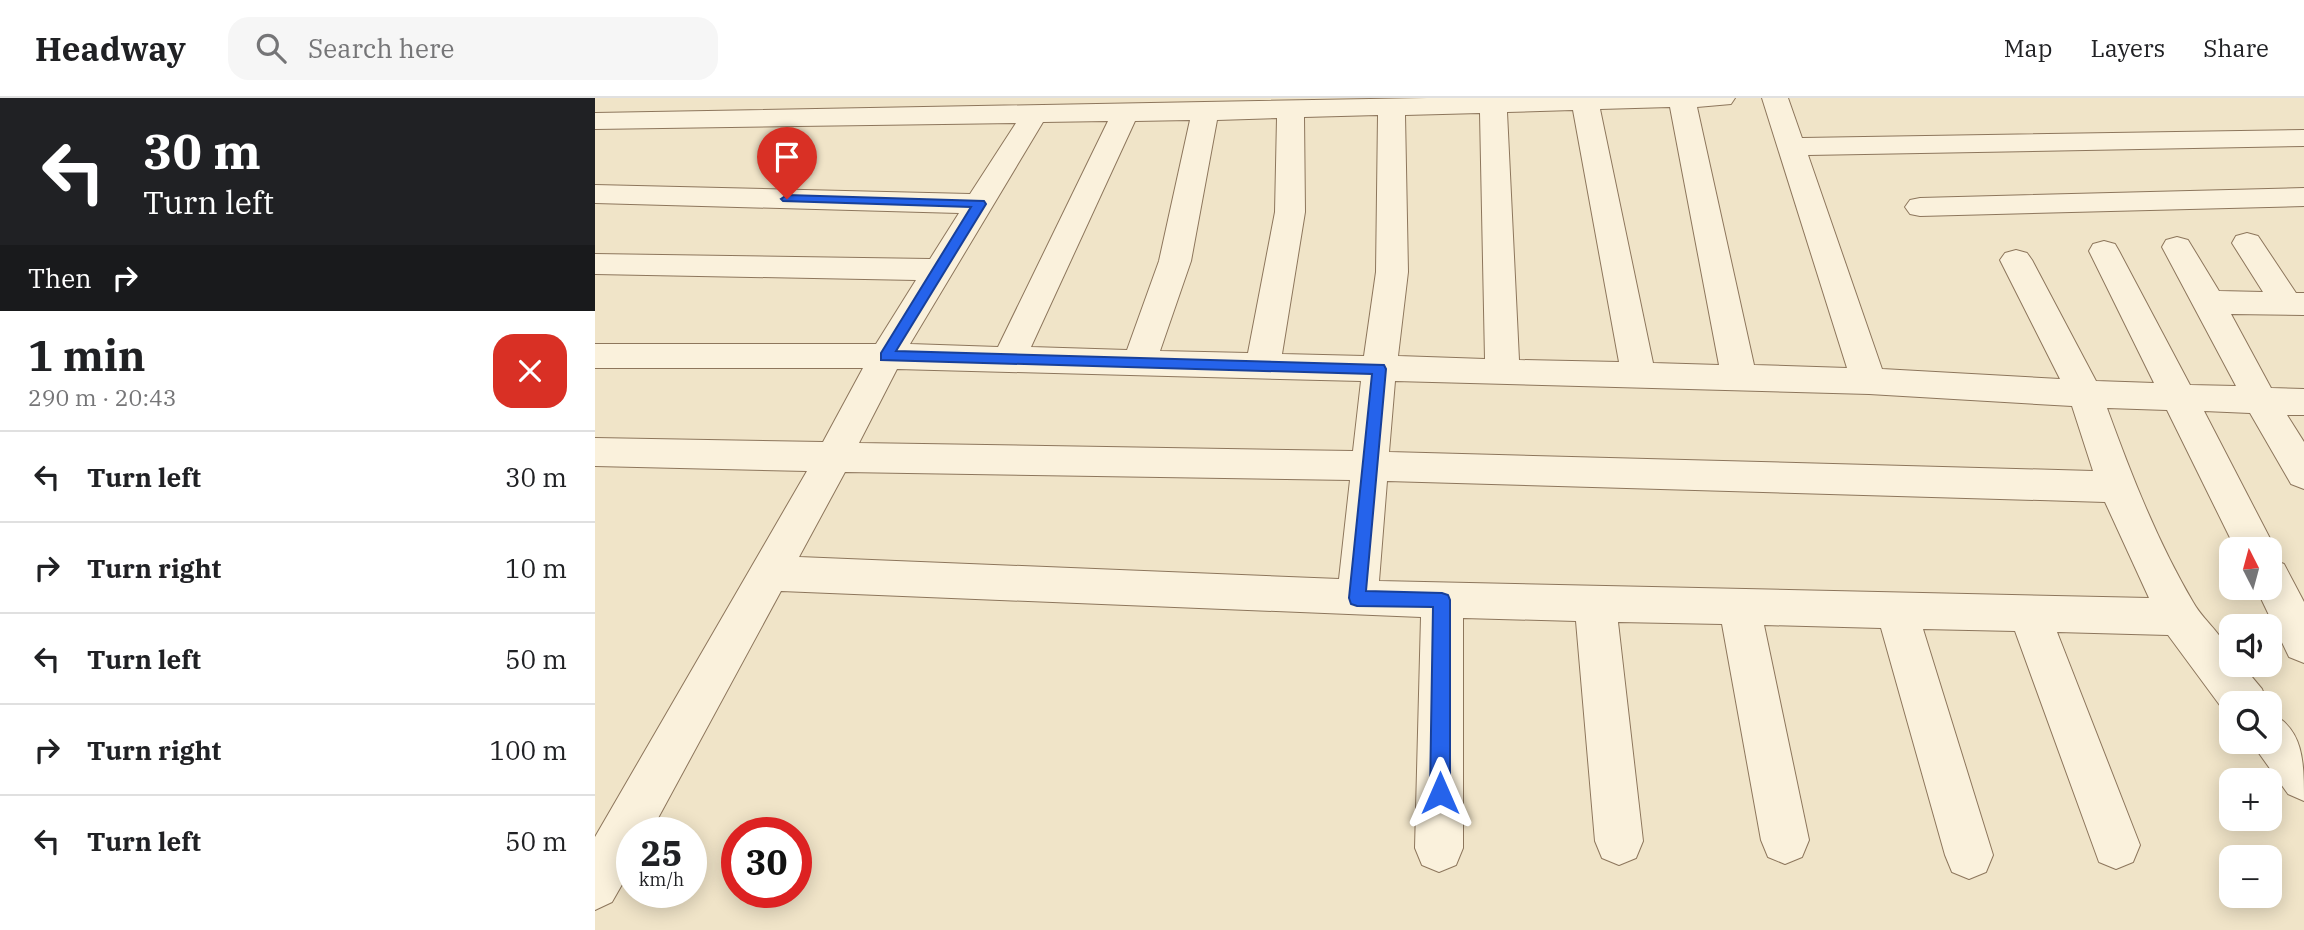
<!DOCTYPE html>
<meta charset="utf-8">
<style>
body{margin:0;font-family:"IBM Plex Serif",serif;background:#f6f6f6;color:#202124;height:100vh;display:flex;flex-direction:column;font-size:26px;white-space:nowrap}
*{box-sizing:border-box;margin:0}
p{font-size:23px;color:#757577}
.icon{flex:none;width:38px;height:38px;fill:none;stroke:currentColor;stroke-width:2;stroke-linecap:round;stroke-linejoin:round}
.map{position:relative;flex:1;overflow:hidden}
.drawer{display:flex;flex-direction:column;background:#fff;width:595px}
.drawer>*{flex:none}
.hud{background:#202124;color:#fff;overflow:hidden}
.needle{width:46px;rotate:354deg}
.tools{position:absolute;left:1624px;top:439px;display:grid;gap:14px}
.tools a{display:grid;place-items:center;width:63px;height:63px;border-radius:14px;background:#fff;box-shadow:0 4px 18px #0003;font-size:35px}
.speed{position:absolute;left:21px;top:719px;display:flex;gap:14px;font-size:35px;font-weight:700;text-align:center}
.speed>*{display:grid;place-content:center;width:91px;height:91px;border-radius:50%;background:#fff;box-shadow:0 4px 18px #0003;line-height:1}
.speed small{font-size:18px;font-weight:400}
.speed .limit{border:10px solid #d22;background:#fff;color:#111}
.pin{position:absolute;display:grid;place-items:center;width:60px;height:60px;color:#fff;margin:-72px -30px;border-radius:50% 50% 50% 0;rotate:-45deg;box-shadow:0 0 7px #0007}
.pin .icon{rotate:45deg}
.me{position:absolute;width:77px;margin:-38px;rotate:0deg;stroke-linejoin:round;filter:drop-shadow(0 0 5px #0008)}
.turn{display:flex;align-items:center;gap:24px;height:147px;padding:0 28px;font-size:32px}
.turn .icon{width:91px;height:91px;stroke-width:2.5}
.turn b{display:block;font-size:49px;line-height:60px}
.then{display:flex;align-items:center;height:66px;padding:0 28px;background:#0003;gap:14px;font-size:26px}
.round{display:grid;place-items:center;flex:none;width:74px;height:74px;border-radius:21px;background:#f6f6f6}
.headline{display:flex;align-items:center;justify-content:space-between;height:119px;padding:0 28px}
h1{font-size:42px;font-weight:800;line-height:52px}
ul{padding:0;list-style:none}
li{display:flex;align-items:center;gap:21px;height:91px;padding:0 28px;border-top:2px solid #e0e0e0}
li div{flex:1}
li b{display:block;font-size:26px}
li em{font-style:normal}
header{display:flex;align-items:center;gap:42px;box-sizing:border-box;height:98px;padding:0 35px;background:#fff;border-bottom:2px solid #e0e0e0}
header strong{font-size:33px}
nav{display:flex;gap:38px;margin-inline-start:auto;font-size:24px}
.search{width:490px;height:63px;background:#f6f6f6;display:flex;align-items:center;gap:18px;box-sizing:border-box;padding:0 24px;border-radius:21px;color:#757577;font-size:26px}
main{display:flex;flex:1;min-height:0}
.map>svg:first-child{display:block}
</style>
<header>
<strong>Headway</strong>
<div class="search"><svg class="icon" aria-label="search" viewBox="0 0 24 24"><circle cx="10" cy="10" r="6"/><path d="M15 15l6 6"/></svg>Search here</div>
<nav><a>Map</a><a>Layers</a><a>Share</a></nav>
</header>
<main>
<section class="drawer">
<div class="hud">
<div class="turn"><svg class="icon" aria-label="left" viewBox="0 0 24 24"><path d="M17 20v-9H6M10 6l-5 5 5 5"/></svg><div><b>30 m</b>Turn left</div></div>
<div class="then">Then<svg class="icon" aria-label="right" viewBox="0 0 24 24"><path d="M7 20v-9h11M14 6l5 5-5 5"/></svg></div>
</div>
<div class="headline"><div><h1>1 min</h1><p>290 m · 20:43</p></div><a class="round" style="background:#d93025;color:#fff"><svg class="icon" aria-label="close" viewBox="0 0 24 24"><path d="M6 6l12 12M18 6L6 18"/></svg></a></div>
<ul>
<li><svg class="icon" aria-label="left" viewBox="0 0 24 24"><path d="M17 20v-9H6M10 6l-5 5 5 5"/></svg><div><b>Turn left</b></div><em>30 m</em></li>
<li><svg class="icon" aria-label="right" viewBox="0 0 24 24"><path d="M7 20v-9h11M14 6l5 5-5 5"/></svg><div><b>Turn right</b></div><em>10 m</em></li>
<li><svg class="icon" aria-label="left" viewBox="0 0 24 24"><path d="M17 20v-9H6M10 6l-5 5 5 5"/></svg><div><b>Turn left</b></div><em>50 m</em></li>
<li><svg class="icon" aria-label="right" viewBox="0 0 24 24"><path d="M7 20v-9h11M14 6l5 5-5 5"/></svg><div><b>Turn right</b></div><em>100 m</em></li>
<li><svg class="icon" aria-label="left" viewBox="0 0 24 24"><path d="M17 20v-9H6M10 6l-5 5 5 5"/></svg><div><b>Turn left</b></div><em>50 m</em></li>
</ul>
</section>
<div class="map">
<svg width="1709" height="832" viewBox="0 0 1709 832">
<rect width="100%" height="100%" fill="#f0e4c8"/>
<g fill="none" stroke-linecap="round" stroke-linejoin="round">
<g stroke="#8d765c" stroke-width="2">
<g id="minor">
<path d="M832 0H1140L1136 6 1102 9 1159 267 1252 270 1167 0H1193L1207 40 1709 32V48L1213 57 1287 271 1465 281 1405 162 1410 155 1421 152 1432 155 1437 162 1501 283 1559 285 1494 153 1498 146 1509 143 1520 146 1524 153 1595 287 1641 288 1567 149 1571 142 1582 139 1593 142 1624 193 1668 194 1637 145 1641 138 1652 135 1663 138 1701 195H1709V217L1636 216 1676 290 1709 291V317H1692L1709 344V391L1696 386 1655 315 1609 313 1681 452 1676 461 1689 466 1709 504V565L1694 559 1661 490H1675V452H1641L1572 312 1512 310C1536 376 1562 443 1598 504 1610 526 1636 541 1636 567H1647L1667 591 1673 606H1636L1635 621 1573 537 1462 534 1545 747 1538 764 1521 771 1504 764 1420 533 1328 531 1398 757 1391 774 1374 781 1357 774 1350 757 1286 530 1169 527 1214 742 1207 759 1190 766 1173 759 1166 742 1127 526 1023 524 1048 743 1041 760 1024 767 1007 760 1000 743 981 523 868 520V750L861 767 844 774 827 767 820 750 826 519 186 493 55 735H37V769L17 804 0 812V739L212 373 0 368V340L228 344 268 270H0V246H281L321 182 0 176V156L335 161 364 115 0 105V87L375 96 421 25 0 31V15ZM1075 9 1124 267 1058 265 1005 11ZM978 12 1024 264 924 262 912 14ZM885 15 890 261 803 258 813 174 810 17ZM783 17 781 174 769 258 687 256 710 114 709 19ZM682 20 680 114 653 255 565 253 596 163 622 22ZM595 22 564 163 532 252 436 249 540 23ZM513 23 403 249 315 246 448 24ZM302 271 766 283 758 353 264 345ZM800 283 1274 296 1477 308 1498 373 794 354ZM250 374 755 382 744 481 204 459ZM792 383 1510 404 1554 500 784 483Z"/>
<polygon points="1709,90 1709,108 1325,118 1315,116 1310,109 1315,102 1325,100"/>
<path d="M1675 615C1709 630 1709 665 1709 703L1693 696 1656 644H1675Z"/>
</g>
</g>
<use href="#minor" fill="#faf1dc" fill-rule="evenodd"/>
</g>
<polygon fill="#2563eb" stroke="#184099" stroke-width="2" points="192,97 389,103 391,106 301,253 789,267 791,271 771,493 847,495 853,497 855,502 855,695 852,702 845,705 838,702 835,695 838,509 762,508 756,506 754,500 777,276 286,262 286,255 376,109 188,103 186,101"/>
</svg>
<div class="tools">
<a><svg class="needle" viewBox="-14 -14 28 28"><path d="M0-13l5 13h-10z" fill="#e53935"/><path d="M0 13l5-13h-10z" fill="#757577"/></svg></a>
<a><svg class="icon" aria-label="sound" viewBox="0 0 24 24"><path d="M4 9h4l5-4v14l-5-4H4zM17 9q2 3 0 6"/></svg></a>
<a><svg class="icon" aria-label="search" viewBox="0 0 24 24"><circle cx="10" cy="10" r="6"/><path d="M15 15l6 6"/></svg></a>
<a>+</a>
<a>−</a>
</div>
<div class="speed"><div>25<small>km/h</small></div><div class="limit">30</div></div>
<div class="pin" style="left:192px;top:101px;background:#d93025"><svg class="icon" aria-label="arrive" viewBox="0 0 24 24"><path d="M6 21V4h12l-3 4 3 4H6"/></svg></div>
<svg class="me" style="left:845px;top:695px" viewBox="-20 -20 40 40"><path d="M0-17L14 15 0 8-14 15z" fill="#2563eb" stroke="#fff" stroke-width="4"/></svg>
</div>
</main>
